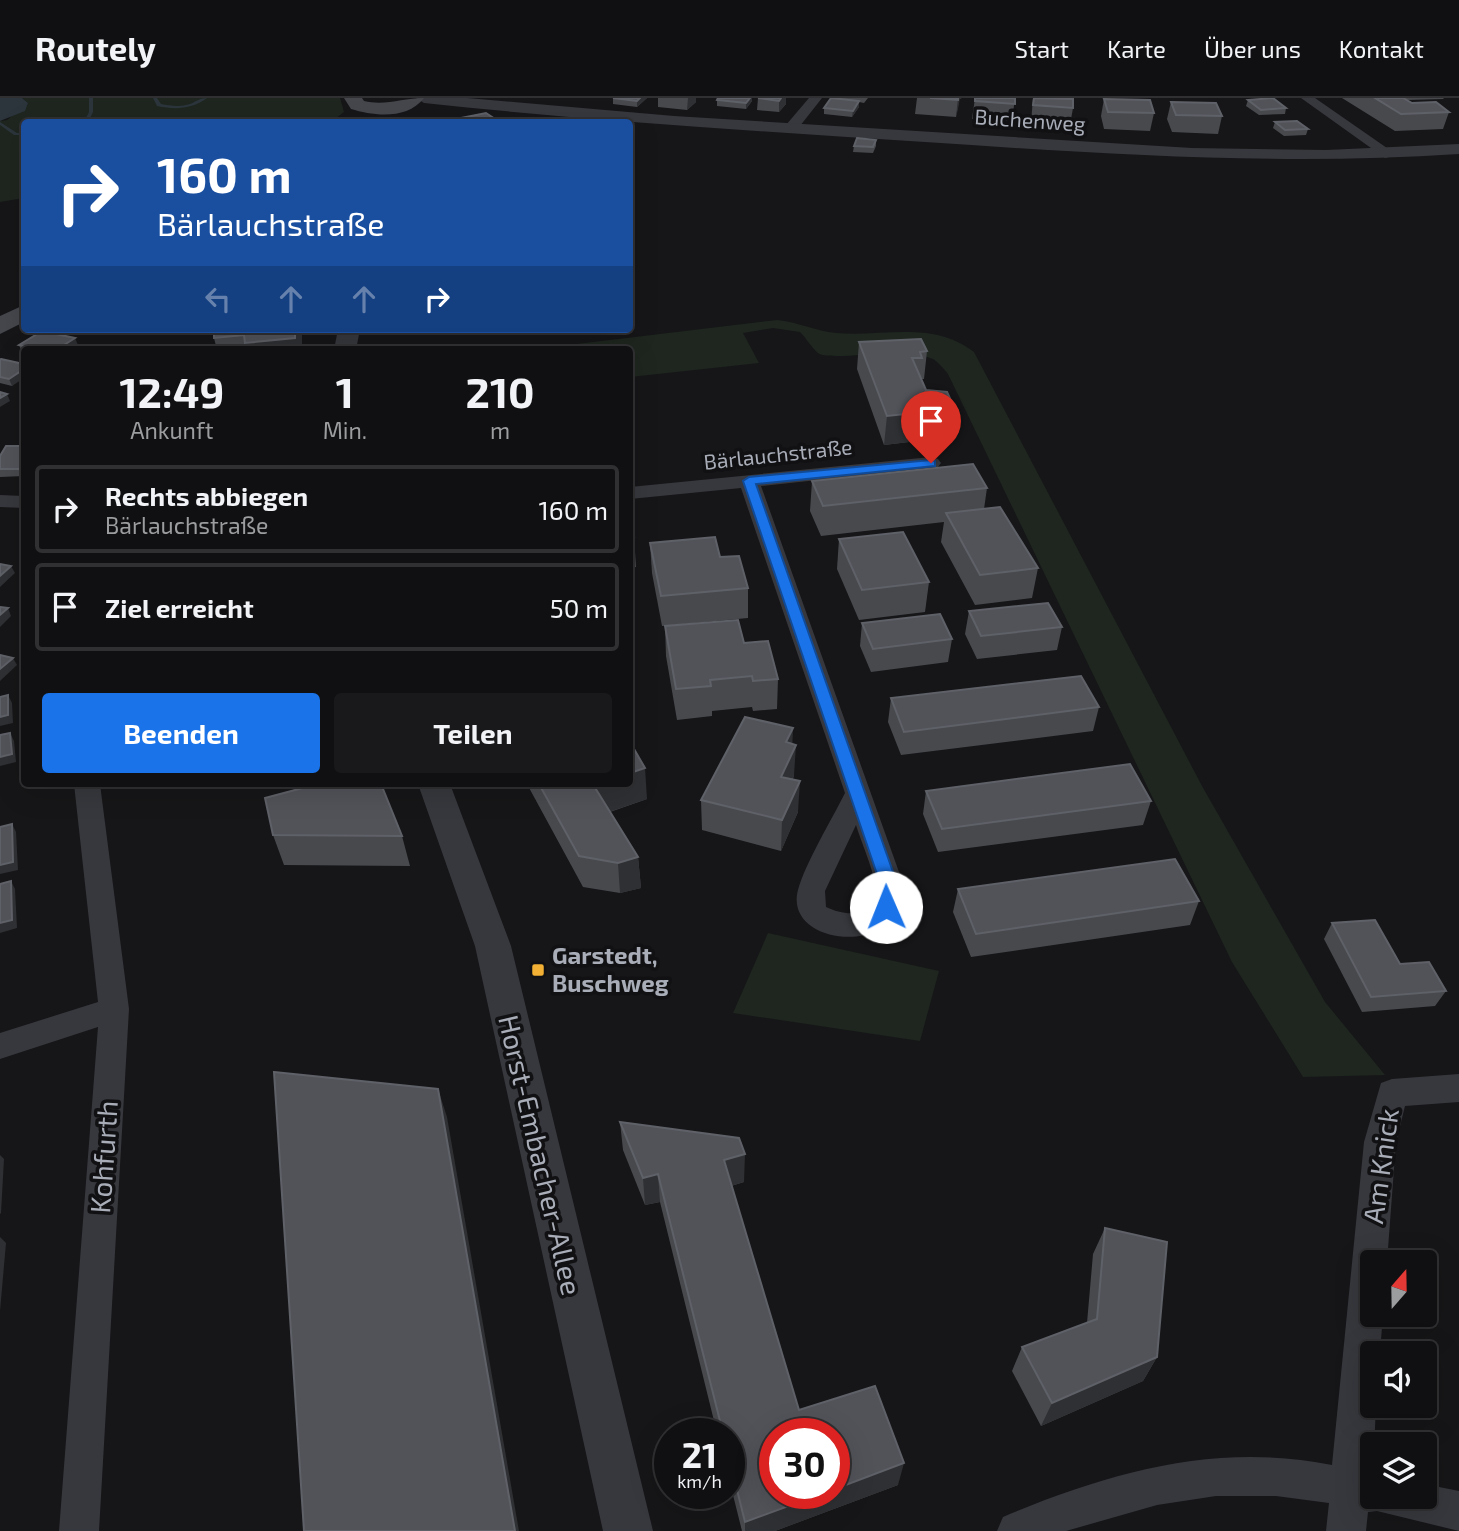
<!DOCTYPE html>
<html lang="de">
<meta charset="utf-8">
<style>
body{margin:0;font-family:"Exo 2",sans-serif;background:#19191b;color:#f1f3f6;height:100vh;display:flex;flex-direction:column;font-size:26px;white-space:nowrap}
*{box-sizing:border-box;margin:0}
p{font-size:23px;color:#9c9d9f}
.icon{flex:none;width:38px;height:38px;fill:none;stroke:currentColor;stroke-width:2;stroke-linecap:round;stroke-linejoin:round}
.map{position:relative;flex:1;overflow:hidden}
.drawer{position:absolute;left:21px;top:248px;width:612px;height:441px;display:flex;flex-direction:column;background:#101012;border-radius:7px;box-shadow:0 7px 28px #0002,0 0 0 2px #303032}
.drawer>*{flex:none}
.hud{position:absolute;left:21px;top:21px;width:612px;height:214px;border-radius:7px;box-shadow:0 7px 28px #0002,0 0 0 2px #303032;background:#1a4fa0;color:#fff;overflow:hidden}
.needle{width:46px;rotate:20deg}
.fabs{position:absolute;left:1360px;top:1152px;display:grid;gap:14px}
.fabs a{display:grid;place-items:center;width:77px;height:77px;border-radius:7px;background:#101012;box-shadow:0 7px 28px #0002,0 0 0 2px #303032;font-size:35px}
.speed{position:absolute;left:654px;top:1320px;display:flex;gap:14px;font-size:35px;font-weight:700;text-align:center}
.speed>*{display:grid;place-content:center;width:91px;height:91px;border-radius:50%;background:#101012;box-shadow:0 7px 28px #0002,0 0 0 2px #303032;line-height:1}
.speed small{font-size:18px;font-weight:400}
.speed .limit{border:10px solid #d22;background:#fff;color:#111}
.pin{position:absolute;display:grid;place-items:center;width:60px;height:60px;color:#fff;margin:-72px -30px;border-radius:50% 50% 50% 0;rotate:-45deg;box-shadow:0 0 7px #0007}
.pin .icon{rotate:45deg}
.me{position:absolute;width:77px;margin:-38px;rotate:359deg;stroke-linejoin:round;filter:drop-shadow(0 0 5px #0008)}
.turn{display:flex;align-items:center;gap:24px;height:147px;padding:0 21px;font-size:32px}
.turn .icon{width:91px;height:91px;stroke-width:2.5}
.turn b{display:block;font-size:49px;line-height:60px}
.lanes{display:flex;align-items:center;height:66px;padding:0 21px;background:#0003;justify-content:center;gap:35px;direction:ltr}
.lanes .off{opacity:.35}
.eta{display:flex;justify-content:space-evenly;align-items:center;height:119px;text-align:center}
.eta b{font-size:42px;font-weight:700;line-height:49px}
.button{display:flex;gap:14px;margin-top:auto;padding:14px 21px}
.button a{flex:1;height:80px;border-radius:7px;background:#1a73e8;color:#fff;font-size:28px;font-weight:700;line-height:80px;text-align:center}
.button a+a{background:#19191b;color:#f1f3f6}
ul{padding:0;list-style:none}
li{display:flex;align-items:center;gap:21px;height:88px;margin:0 14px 10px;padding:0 7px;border:4px solid #303032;border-radius:7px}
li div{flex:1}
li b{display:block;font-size:26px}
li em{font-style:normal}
header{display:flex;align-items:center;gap:42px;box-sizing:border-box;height:98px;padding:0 35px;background:#101012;border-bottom:2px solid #303032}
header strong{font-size:33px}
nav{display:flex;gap:38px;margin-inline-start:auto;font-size:24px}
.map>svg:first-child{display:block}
</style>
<header>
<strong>Routely</strong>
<nav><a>Start</a><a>Karte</a><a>Über uns</a><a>Kontakt</a></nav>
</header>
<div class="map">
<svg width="1459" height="1433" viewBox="0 0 1459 1433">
<rect width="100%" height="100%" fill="#161618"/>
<g fill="#1e261f">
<polygon points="22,0 340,0 344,14 331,24 24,24 24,100 0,104 0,23 7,22 28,5"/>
<path d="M777 222C797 224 816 233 836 235 884 239 933 222 974 254L1202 688 1325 904 1385 977 1303 979 1232 864 948 276C944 271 938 264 933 261 905 248 830 264 818 255 812 250 806 240 800 234L773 230 743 235 759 265 630 279V252H527Z"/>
<polygon points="768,835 939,873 920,943 733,915"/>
</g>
<polygon fill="#2c353c" points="0,0 22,0 28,5 25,13 0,23"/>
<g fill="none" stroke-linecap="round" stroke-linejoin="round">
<g fill="#2c353c" fill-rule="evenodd">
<polygon points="89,0 93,0 93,14 88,24 84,24 89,14"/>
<path d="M153 0H157L161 6C171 8 181 9 190 6 197 3 200 0 207 0 192 11 176 12 157 8Z"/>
<polygon points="0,24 17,35 24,35 24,37 14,37 0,27"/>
</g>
<g fill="#37383d" fill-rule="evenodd">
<polygon points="809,0 822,0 796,33 786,33 786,27"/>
<polygon points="1301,0 1315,0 1397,57 1385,60"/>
<path d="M931 359 938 361 941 365 938 369 761 388 904 788C903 795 902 803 900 809 883 857 784 844 798 792 805 766 832 721 845 695L741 390 630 401V389ZM856 727C862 746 871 766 875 785 882 819 848 820 826 809L825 793Z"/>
<polygon points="0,397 24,398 24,410 0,409"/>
<polygon points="74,686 100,686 129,911 99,1433 59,1433 98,929 0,961 0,935 98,904"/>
<path d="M1459 976V1004L1405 1008 1396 1044 1387 1164H1372V1216H1383L1380 1255H1372V1307H1376L1372 1398H1424V1386L1459 1393V1433L1377 1413 1368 1414 1366 1433H1326L1329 1405 1276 1398H1216L1157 1407 1066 1433H997L1003 1419C1110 1374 1216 1344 1332 1367L1364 1044 1381 985 1392 981Z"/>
</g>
<g fill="#37383d" fill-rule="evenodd">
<path d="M416 0H467L674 18 1192 50 1326 52 1459 46V56C1280 68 1104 56 925 44 758 33 591 23 424 5Z"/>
<polygon points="338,231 360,231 356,252 334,252"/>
<polygon points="418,686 450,686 511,848 653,1433 603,1433 475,848"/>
</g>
<g fill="#45474d" fill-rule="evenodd">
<path d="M344 0H362L364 3C385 8 403 0 424 0 407 22 374 18 351 11Z"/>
<polygon points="24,207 24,224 0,236 0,218"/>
</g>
</g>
<g fill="#47494d">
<polygon points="613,0 647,0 637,9 613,6"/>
<polygon points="658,0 696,0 696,4 687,12 658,9"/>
<polygon points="718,0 752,0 752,3 746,11 717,8 717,2"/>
<polygon points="758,0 786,0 786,6 779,14 757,12"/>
<polygon points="840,0 868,0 864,5 859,4 859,9 852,19 824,16 824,10 840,1"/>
<polygon points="917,0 962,0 959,1 956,19 915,16"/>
<polygon points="975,0 1015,0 1012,23 972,21"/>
<polygon points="1033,0 1073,10 1070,27 1031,25"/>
<polygon points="1342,0 1444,0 1443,1 1407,2 1412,5 1449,14 1443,31 1395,33"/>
<polygon points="1104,1 1154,15 1150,33 1104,31 1101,18"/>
<polygon points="1248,2 1286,10 1285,16 1259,17 1246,8"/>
<polygon points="1171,4 1222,18 1218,36 1172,34 1167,21"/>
<polygon points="1275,24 1308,31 1306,37 1284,38 1273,30"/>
<polygon points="876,42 876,48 873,55 853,54 854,48"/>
<polygon points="302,231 302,252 217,252 214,240"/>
<polygon points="859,244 927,253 924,281 921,281 926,292 955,311 951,339 884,347 857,271"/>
<polygon points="19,247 78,247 70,252 24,252 24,255 22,254"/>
<polygon points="0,262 24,266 12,288 0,285"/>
<polygon points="24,348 24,378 0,379 0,358"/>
<polygon points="812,383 987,390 984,411 1038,470 1032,500 975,507 941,444 944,424 821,438 810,413"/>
<polygon points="630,422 634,439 636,469 630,470"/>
<polygon points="839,441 929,484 925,514 859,522 837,471"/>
<polygon points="650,445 720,459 748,490 748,520 662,528 652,475"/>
<polygon points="969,513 1062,529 1057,552 977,561 965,536"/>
<polygon points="862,525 952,541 948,564 871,574 860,548"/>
<polygon points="665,528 744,545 778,581 777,611 753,613 752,609 712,613 712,618 677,622 666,558"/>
<polygon points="891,600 1099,609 1093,633 901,657 888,624"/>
<polygon points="792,646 794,677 793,681 798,714 781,753 702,732 701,702"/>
<polygon points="308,686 381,686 402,738 410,768 284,767 273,737 309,689"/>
<polygon points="527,686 630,686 647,701 610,714 638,759 641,790 620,795 583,789"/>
<polygon points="926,693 1151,703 1143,727 938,754 923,716"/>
<polygon points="958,791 1199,803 1190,827 971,859 953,814"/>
<polygon points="1332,825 1446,893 1435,908 1362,914 1324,841"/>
<polygon points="620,1024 744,1084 731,1088 799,1312 898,1387 775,1433 742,1433 730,1385 730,1335 717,1335 660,1104 645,1107 623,1052"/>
<polygon points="1105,1130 1157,1259 1143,1283 1041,1328 1012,1273 1022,1249 1087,1225 1093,1156"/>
</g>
<g fill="#2f3033">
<polygon points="640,0 647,0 637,9 637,3"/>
<polygon points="688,0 696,0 696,4 687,12"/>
<polygon points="750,0 752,0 752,3 746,11 746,5"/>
<polygon points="781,0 786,0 786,6 779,14 779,3"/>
<polygon points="958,0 960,0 958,11 956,19"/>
<polygon points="859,3 859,9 852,19 853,13"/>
<polygon points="495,21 495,24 478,24"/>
<polygon points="295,231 302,231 302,252 247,252 245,245"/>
<polygon points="75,240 78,247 70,252 56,252"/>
<polygon points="24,271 24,280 12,288 9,281"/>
<polygon points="7,296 10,303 0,309 0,300"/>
<polygon points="955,311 951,339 884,347 887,318"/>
<polygon points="11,468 15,475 0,489 0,478"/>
<polygon points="8,510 11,518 0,529 0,517"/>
<polygon points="13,560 17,567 0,583 0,571"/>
<polygon points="8,597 12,605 13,625 0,628 0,619"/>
<polygon points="793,630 792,656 796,647 794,677 780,709 781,679 786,644"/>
<polygon points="10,635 14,643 16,664 0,668 0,659"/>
<polygon points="645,670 647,701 597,718 594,688 599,686 630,686 630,675"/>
<polygon points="800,683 798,714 781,753 782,722"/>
<polygon points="12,726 16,734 18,772 0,776 0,767"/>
<polygon points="638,759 641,790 620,795 618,765"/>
<polygon points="11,783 15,791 17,830 0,835 0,825"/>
<polygon points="438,991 447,1019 519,1433 515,1433"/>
<polygon points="745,1056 744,1084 724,1090 724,1062"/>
<polygon points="0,1057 4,1061 1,1115 0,1116"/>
<polygon points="658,1076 660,1104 645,1107 643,1080"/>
<polygon points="0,1139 6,1145 0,1213"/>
<polygon points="1157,1259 1143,1283 1041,1328 1052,1305"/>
<polygon points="904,1365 898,1387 775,1433 745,1433 745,1424 824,1395 835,1395 835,1391"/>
</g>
<g fill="#525359" stroke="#5f6168" stroke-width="2">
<polygon points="613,0 640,0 637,3"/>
<polygon points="718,0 750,0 746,5 717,2"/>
<polygon points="758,0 781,0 779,3"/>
<polygon points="831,0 859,3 853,13 824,10"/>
<polygon points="930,0 958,0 958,2"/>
<polygon points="975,0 1015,0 1015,6 975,3"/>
<polygon points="1034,0 1073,1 1073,10 1033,7"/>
<polygon points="1273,0 1286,10 1261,12 1248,2"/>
<polygon points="1375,0 1403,0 1412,5 1436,4 1449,14 1401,16"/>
<polygon points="1104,1 1150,2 1154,15 1108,14"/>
<polygon points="1171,4 1216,5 1222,18 1176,17"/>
<polygon points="486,15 495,21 478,24 461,24 456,21"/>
<polygon points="1297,23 1308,31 1285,32 1275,24"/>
<polygon points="857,40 876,42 873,49 854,48"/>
<polygon points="214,231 295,231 295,240 245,245 244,237 214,240"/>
<polygon points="42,233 75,240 56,252 42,252 19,247"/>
<polygon points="921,241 927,253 920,254 922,260 912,260 926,292 947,294 955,311 887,318 859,244"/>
<polygon points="1,261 24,266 24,271 9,281 0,279 0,262"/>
<polygon points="0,294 7,296 0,300"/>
<polygon points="6,348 24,348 24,371 0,371 0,358"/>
<polygon points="973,366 987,390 823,408 812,383"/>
<polygon points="1000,409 1038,470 980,477 946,415"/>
<polygon points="630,422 634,439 630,440"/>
<polygon points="903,434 929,484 862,492 839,441"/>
<polygon points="715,439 720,459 739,458 748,490 661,498 650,445"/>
<polygon points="0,466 11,468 0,478"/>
<polygon points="1048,505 1062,529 981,538 969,513"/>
<polygon points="0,509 8,510 0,517"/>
<polygon points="940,516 952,541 873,551 862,525"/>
<polygon points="738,522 744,545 768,543 778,581 753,583 752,578 710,582 711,588 676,591 665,528"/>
<polygon points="0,557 13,560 0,571"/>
<polygon points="1081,578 1099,609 904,634 891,600"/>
<polygon points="8,597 8,617 0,619 0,599"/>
<polygon points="745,619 793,630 786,644 796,647 781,679 800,683 782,722 701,702"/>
<polygon points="10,635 12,656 0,659 0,637"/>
<polygon points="630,644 645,670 630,675"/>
<polygon points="1130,666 1151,703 942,731 926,693"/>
<polygon points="309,686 381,686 402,738 273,737 265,700 310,688"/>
<polygon points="539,686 599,686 594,688 638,759 618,765 579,758"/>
<polygon points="12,726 13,764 0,767 0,729"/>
<polygon points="1175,761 1199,803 976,836 958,791"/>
<polygon points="11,783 12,822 0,825 0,786"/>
<polygon points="1375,822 1400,866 1429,864 1446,893 1371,899 1332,825"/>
<polygon points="274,974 438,991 515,1433 304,1433"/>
<polygon points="620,1024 739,1040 745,1056 724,1062 799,1312 875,1288 904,1365 835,1391 835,1335 775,1335 775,1395 824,1395 745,1424 730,1364 730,1335 723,1335 658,1076 643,1080"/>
<polygon points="1105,1130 1167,1144 1157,1259 1052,1305 1022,1249 1097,1221"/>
</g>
<polygon fill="#1a73e8" stroke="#114b97" stroke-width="2" points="931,362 935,363 935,368 756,386 898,788 895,809 886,815 878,809 881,788 743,383 749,379"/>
<rect fill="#f2b134" stroke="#111113" stroke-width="2.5" x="531" y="865" width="14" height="14" rx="3.5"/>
<g text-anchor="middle" stroke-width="7" stroke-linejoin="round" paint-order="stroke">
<g font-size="21" fill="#a8adb8" stroke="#111113">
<text transform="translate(1030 23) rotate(4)" y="7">Buchenweg</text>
<text transform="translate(778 357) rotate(-6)" y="7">Bärlauchstraße</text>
</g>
<g font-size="24" font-weight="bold" fill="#a8adb8" stroke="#111113" text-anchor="start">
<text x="552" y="866">Garstedt,<tspan x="552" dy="28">Buschweg</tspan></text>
</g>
<g font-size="28" fill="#a8adb8" stroke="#111113">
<text transform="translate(540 1057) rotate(77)" y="10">Horst-Embacher-Allee</text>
<text transform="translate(104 1059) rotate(-86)" y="10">Kohfurth</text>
<text transform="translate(1381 1068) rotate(-82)" y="10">Am Knick</text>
</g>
</g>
</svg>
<div class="fabs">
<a><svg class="needle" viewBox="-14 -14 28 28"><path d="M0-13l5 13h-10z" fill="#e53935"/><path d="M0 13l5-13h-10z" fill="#9c9d9f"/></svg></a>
<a><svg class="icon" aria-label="sound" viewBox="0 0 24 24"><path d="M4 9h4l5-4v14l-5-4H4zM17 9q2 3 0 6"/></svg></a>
<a><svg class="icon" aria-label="layers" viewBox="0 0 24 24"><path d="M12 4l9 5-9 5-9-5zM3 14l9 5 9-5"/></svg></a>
</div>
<div class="speed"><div>21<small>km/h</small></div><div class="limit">30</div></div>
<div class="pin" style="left:931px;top:365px;background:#d93025"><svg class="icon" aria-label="arrive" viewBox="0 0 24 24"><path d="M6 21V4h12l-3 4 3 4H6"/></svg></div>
<svg class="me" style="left:886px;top:809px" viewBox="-20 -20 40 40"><circle r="19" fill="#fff"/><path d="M0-13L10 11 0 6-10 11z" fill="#1a73e8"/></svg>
<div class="hud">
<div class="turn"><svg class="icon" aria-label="right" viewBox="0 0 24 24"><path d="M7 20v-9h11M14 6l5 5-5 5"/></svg><div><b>160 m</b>Bärlauchstraße</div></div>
<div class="lanes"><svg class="icon off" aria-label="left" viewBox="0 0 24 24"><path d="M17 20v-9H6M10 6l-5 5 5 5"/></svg><svg class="icon off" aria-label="ahead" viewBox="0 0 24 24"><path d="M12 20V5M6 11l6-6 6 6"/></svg><svg class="icon off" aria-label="ahead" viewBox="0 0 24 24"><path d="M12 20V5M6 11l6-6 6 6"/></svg><svg class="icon" aria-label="right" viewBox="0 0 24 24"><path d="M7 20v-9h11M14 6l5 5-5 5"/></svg></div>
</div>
<section class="drawer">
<div class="eta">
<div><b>12:49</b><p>Ankunft</p></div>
<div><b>1</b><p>Min.</p></div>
<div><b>210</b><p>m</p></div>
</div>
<ul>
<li><svg class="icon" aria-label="right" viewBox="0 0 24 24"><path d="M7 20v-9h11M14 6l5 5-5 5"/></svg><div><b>Rechts abbiegen</b><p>Bärlauchstraße</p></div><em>160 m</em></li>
<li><svg class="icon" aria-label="arrive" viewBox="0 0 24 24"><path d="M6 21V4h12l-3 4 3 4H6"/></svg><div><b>Ziel erreicht</b></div><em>50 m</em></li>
</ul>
<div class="button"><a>Beenden</a><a>Teilen</a></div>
</section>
</div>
